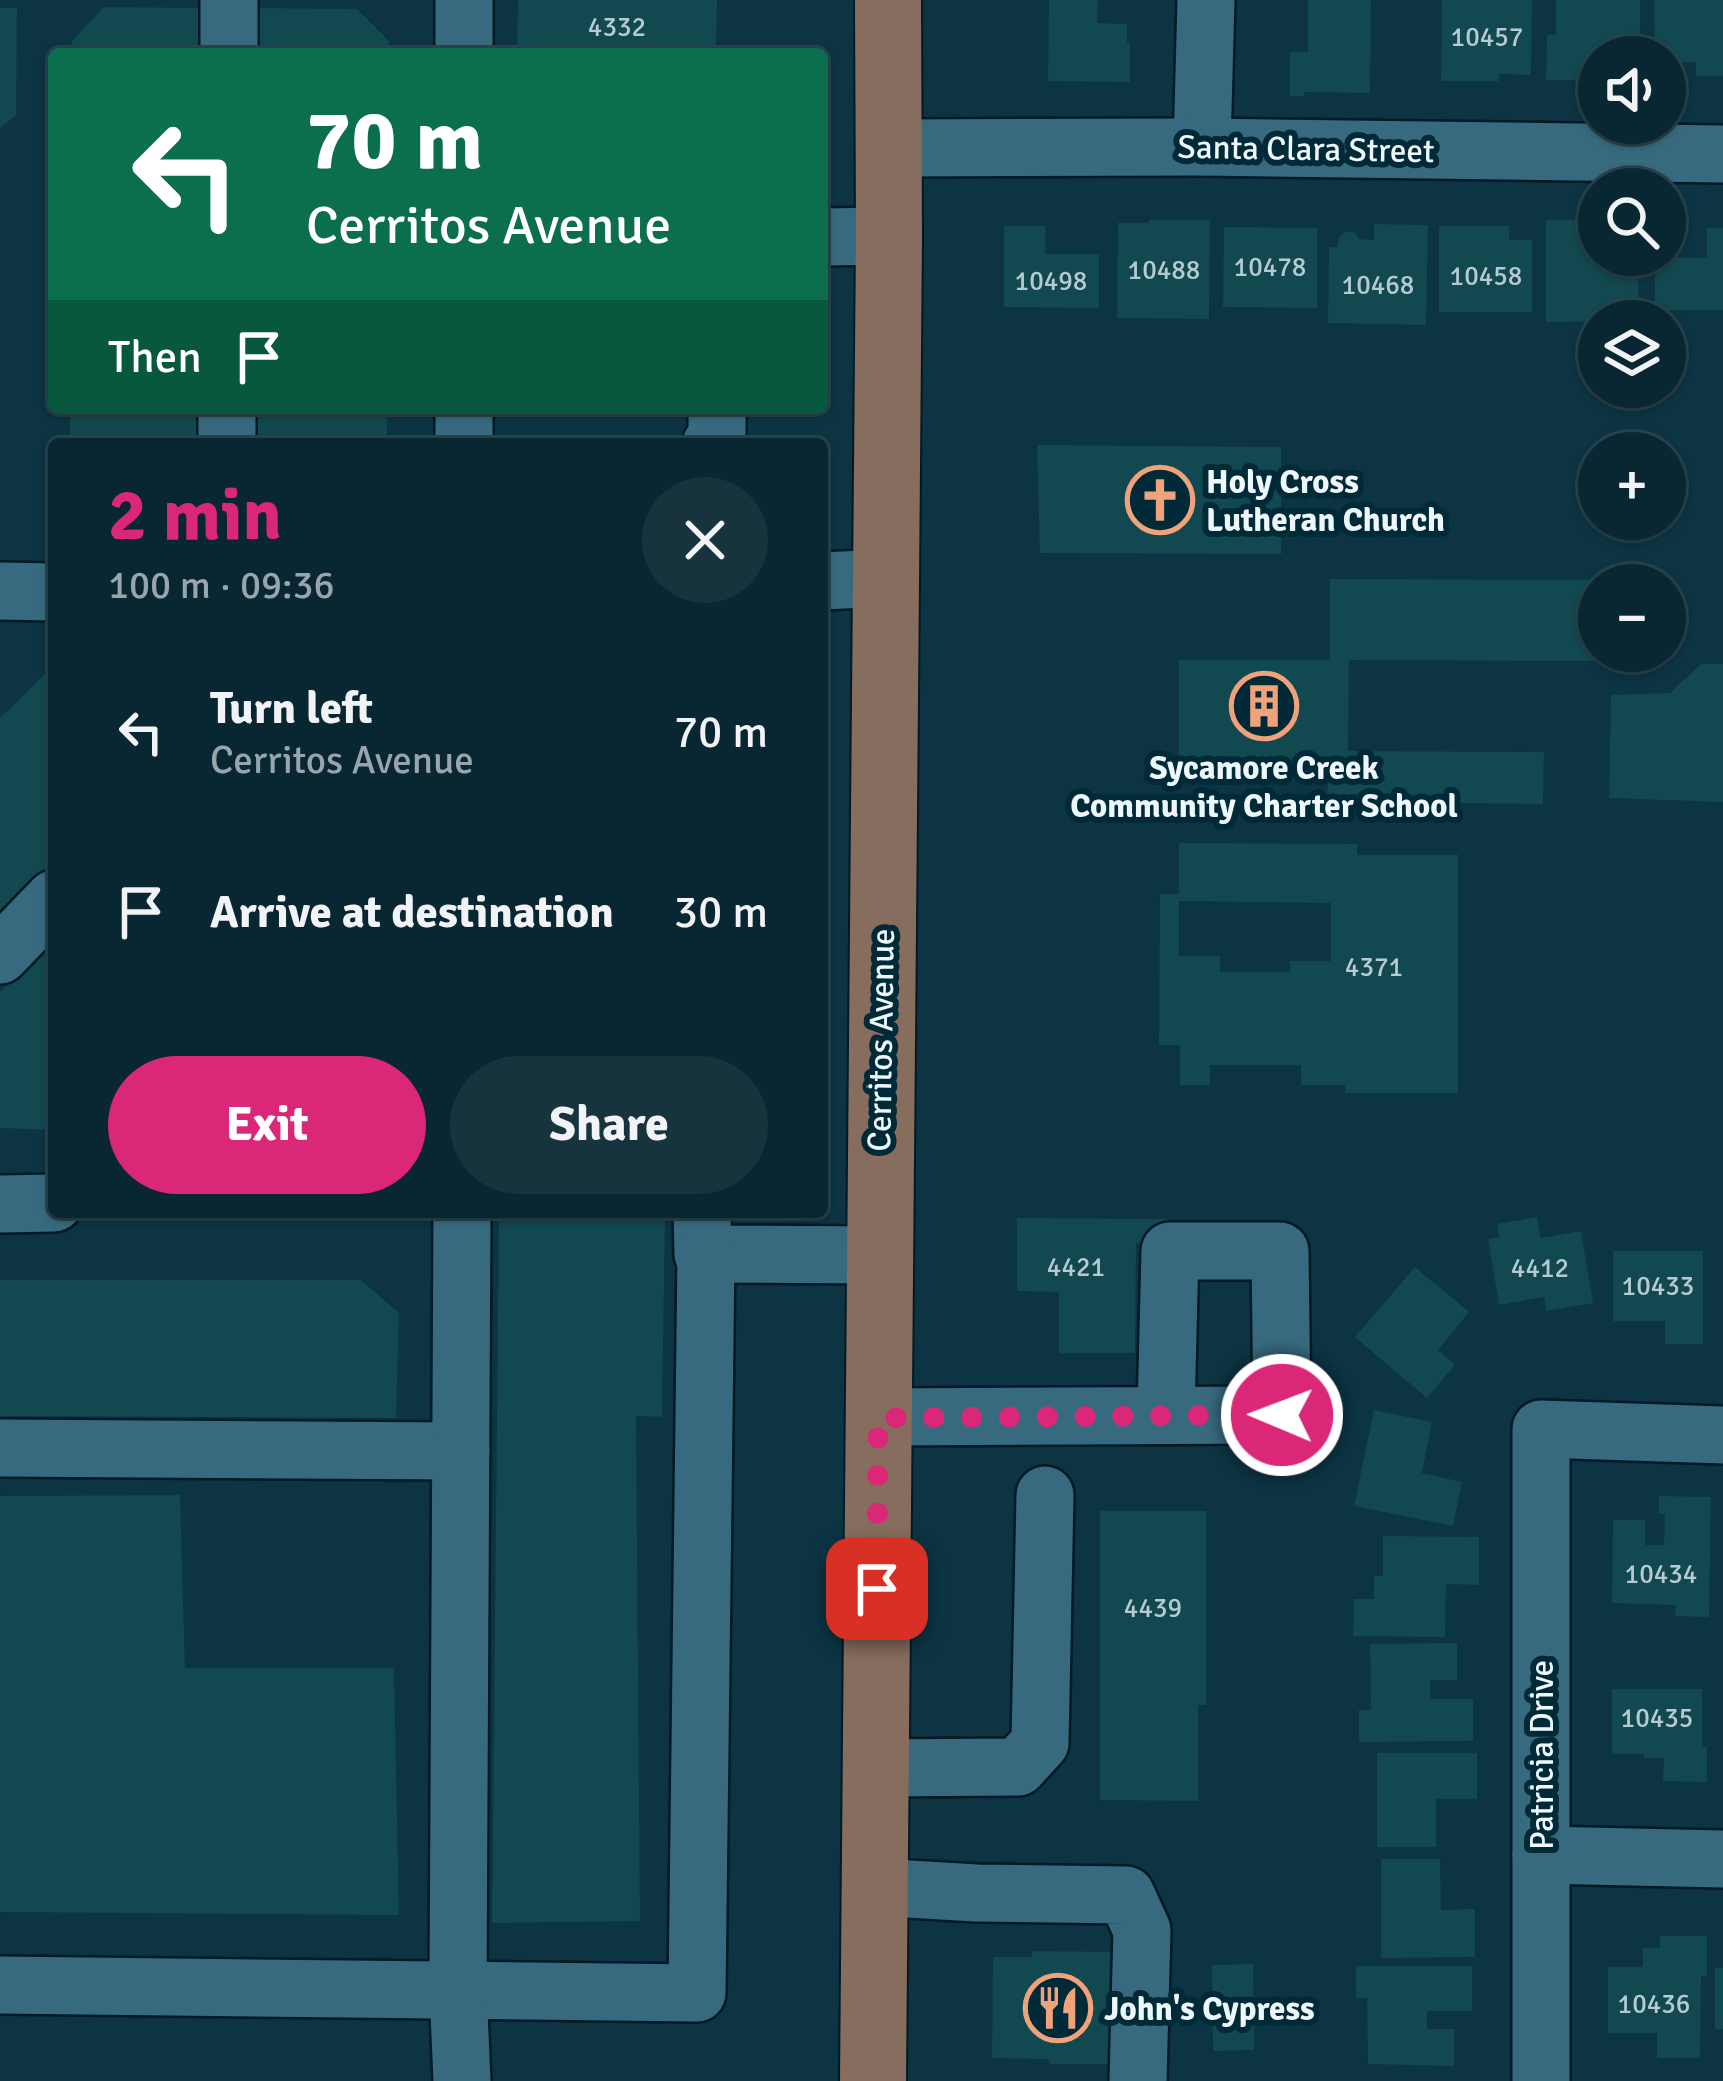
<!DOCTYPE html>
<meta charset="utf-8">
<style>
body{margin:0;font-family:Signika,sans-serif;background:#17333e;color:#f1f3f6;height:100vh;display:flex;flex-direction:column;font-size:45px;white-space:nowrap}
*{box-sizing:border-box;margin:0}
p{font-size:39px;color:#99a5ac}
.icon{flex:none;width:66px;height:66px;fill:none;stroke:currentColor;stroke-width:2;stroke-linecap:round;stroke-linejoin:round}
.map{position:relative;flex:1;overflow:hidden}
.panel{position:absolute;left:48px;top:438px;width:780px;height:780px;display:flex;flex-direction:column;background:#092732;border-radius:12px;box-shadow:0 3px 9px #0004,0 0 0 3px #29444d}
.panel>*{flex:none}
.guide{position:absolute;left:48px;top:48px;width:780px;height:366px;border-radius:12px;box-shadow:0 3px 9px #0004,0 0 0 3px #29444d;background:#0b6e4f;color:#fff;overflow:hidden}
.tools{position:absolute;left:1578px;top:36px;display:grid;gap:24px}
.tools a{display:grid;place-items:center;width:108px;height:108px;border-radius:50%;background:#092732;box-shadow:0 3px 9px #0004,0 0 0 3px #29444d;font-size:60px}
.pin{position:absolute;display:grid;place-items:center;width:102px;height:102px;color:#fff;margin:-51px;border-radius:24px;box-shadow:0 6px 18px #0006}
.me{position:absolute;width:132px;margin:-66px;rotate:271deg;stroke-linejoin:round;filter:drop-shadow(0 0 9px #0008)}
.turn{display:flex;align-items:center;gap:42px;height:252px;padding:0 60px;font-size:54px}
.turn .icon{width:156px;height:156px;stroke-width:2.5}
.turn b{display:block;font-size:84px;line-height:102px}
.then{display:flex;align-items:center;height:114px;padding:0 60px;background:#0003;gap:24px;font-size:45px}
.round{display:grid;place-items:center;flex:none;width:126px;height:126px;border-radius:63px;background:#17333e}
.head{display:flex;align-items:center;justify-content:space-between;height:204px;padding:0 60px}
h1{font-size:72px;font-weight:800;line-height:90px;color:#db2777}
.cta{display:flex;gap:24px;margin-top:auto;padding:24px 60px}
.cta a{flex:1;height:138px;border-radius:72px;background:#db2777;color:#fff;font-size:48px;font-weight:800;line-height:138px;text-align:center}
.cta a+a{background:#17333e;color:#f1f3f6}
ul{padding:0;list-style:none}
li{display:flex;align-items:center;gap:36px;height:180px;padding:0 60px}
li div{flex:1}
li b{display:block;font-size:45px}
li em{font-style:normal}
.map>svg:first-child{display:block}
</style>
<div class="map">
<svg width="1723" height="2081" viewBox="0 0 1723 2081">
<rect width="100%" height="100%" fill="#0c3443"/>
<g fill="#12484f" fill-rule="evenodd">
<polygon points="518,0 717,0 716,54 517,54"/>
<polygon points="1049,0 1098,0 1097,23 1127,24 1127,43 1130,43 1130,82 1048,81"/>
<polygon points="1308,0 1371,0 1370,93 1304,92 1304,96 1290,96 1290,52 1308,52"/>
<polygon points="1442,0 1532,0 1531,75 1499,74 1499,81 1441,81"/>
<polygon points="1556,0 1640,0 1640,53 1608,53 1608,57 1599,57 1599,80 1546,80 1547,35 1556,35"/>
<polygon points="1654,0 1723,0 1723,76 1696,76 1696,62 1665,62 1665,57 1655,57"/>
<polygon points="104,7 206,8 206,54 72,54 72,41"/>
<polygon points="0,8 17,8 16,115 0,128"/>
<polygon points="255,8 357,9 389,41 388,54 254,54"/>
<polygon points="1149,220 1210,220 1209,319 1117,318 1118,223 1149,223"/>
<polygon points="1546,220 1599,220 1599,255 1638,255 1638,321 1546,322"/>
<polygon points="1374,224 1428,225 1426,325 1328,323 1329,247 1337,247 1339,237 1347,231 1355,233 1359,239 1374,240"/>
<polygon points="1004,226 1046,226 1045,254 1099,254 1099,308 1004,307"/>
<polygon points="1439,226 1509,226 1509,240 1532,240 1532,312 1439,312"/>
<polygon points="1224,227 1317,228 1317,308 1223,307"/>
<polygon points="1707,228 1723,228 1723,310 1655,310 1655,257 1707,258"/>
<rect x="70" y="408" width="133" height="36"/>
<polygon points="251,408 387,408 387,444 250,444"/>
<polygon points="1037,445 1281,447 1281,554 1040,553"/>
<polygon points="1330,579 1604,580 1604,585 1599,585 1599,651 1604,651 1604,661 1349,660 1348,751 1544,752 1543,804 1327,802 1328,781 1270,780 1270,769 1179,768 1179,660 1330,660"/>
<polygon points="1701,664 1723,664 1723,802 1609,798 1611,695 1670,693"/>
<polygon points="54,665 54,868 0,921 0,718"/>
<path d="M1179 843 1357 844V855H1458V1093H1345V1085H1301V1065H1210V1085H1180V1045H1159L1160 894H1179ZM1179 901 1331 903V961H1290V972H1220V956H1179Z"/>
<polygon points="54,940 54,1130 0,1128 0,992"/>
<polygon points="499,1213 665,1215 662,1417 636,1416 640,1921 492,1923"/>
<polygon points="1537,1217 1541,1238 1581,1231 1593,1303 1546,1311 1544,1297 1499,1305 1488,1239 1499,1237 1497,1224"/>
<polygon points="1017,1218 1167,1219 1167,1244 1136,1243 1135,1353 1059,1353 1059,1292 1017,1291"/>
<polygon points="1613,1251 1703,1251 1703,1344 1665,1344 1665,1321 1613,1321"/>
<polygon points="1415,1267 1469,1312 1438,1350 1455,1365 1427,1398 1355,1337"/>
<polygon points="0,1280 361,1280 399,1313 396,1418 0,1416"/>
<polygon points="1374,1410 1432,1422 1422,1473 1462,1482 1453,1526 1354,1506"/>
<polygon points="180,1495 185,1668 394,1668 399,1915 0,1912 0,1496"/>
<polygon points="1659,1496 1711,1497 1709,1617 1675,1616 1676,1605 1612,1603 1613,1520 1645,1520 1645,1545 1664,1545 1665,1514 1659,1514"/>
<polygon points="1100,1511 1206,1511 1206,1705 1198,1705 1198,1801 1100,1800"/>
<polygon points="1383,1536 1479,1537 1479,1585 1446,1584 1445,1637 1353,1636 1354,1599 1374,1599 1374,1576 1383,1576"/>
<polygon points="1457,1643 1457,1680 1430,1680 1430,1699 1473,1699 1473,1741 1359,1742 1359,1710 1371,1710 1370,1644"/>
<polygon points="1612,1689 1702,1689 1702,1747 1707,1747 1707,1782 1663,1781 1664,1758 1644,1758 1644,1754 1612,1754"/>
<polygon points="1377,1753 1477,1753 1477,1799 1436,1799 1436,1847 1377,1847"/>
<polygon points="1381,1859 1440,1859 1441,1910 1475,1909 1475,1957 1381,1958"/>
<polygon points="1660,1936 1707,1936 1707,1976 1701,1976 1700,2058 1657,2058 1657,2033 1608,2033 1608,1967 1643,1967 1643,1948 1660,1948"/>
<polygon points="1032,1951 1124,1952 1123,2064 1050,2064 1048,2059 992,2058 993,1957 1032,1957"/>
<polygon points="1253,1964 1254,2050 1213,2051 1212,1965"/>
<polygon points="1356,1966 1472,1966 1472,2011 1427,2011 1427,2029 1454,2029 1454,2066 1368,2064 1367,1998 1356,1998"/>
<rect x="1715" y="1968" width="8" height="61"/>
</g>
<g fill="none" stroke-linecap="round" stroke-linejoin="round">
<g stroke="#011a25" stroke-width="62">
<g id="minor">
<polyline points="464,0 464,54"/>
<polyline points="229,54 229,0"/>
<polyline points="1202,147 1206,0"/>
<polyline points="889,148 1202,147 1723,154"/>
<polyline points="822,237 889,236"/>
<polyline points="464,408 464,444"/>
<polyline points="227,444 227,408"/>
<polyline points="711,444 717,436 717,408"/>
<polyline points="822,581 885,578"/>
<polyline points="0,591 54,592"/>
<polyline points="0,955 54,899"/>
<polyline points="0,1204 54,1203"/>
<polyline points="702,1212 703,1254 879,1255"/>
<polyline points="878,1417 1282,1415 1280,1251 1170,1251 1166,1414"/>
<polyline points="0,1448 461,1451"/>
<polyline points="876,1768 1018,1767 1040,1743 1045,1495"/>
<polyline points="1541,1855 1723,1859"/>
<polyline points="875,1887 976,1893 1126,1895 1142,1930 1138,2081"/>
<polyline points="0,1985 697,1993 706,1254"/>
<polyline points="462,2081 458,1989 462,1212"/>
<polyline points="1541,2081 1541,1429 1723,1435"/>
</g>
</g>
<g stroke="#011a25" stroke-width="70">
<polyline id="major" points="873,2081 889,236 888,0"/>
</g>
<use href="#minor" stroke="#386a7f" stroke-width="57"/>
<use href="#major" stroke="#876d5d" stroke-width="66"/>
</g>
<g fill="none" stroke-linecap="round" stroke-linejoin="round">
<polyline stroke="#db2777" stroke-width="21" stroke-dasharray="0 37.8" points="877,1589 878,1418 1282,1415"/>
</g>
<defs>
<g id="church-ring" transform="scale(3.45)"><circle r="9.5" fill="#012a38" stroke="#f0a27a" stroke-width="1.5"/><path d="M-1.2-6h2.4v3.5h3.3v2.4h-3.3V6h-2.4V-.1h-3.3v-2.4h3.3Z" fill="#f0a27a"/></g>
<g id="building-ring" transform="scale(3.45)"><circle r="9.5" fill="#012a38" stroke="#f0a27a" stroke-width="1.5"/><path d="M-4-6H4V6H1V3H-1V6H-4ZM-2.5-4.3h1.7v1.8h-1.7ZM.8-4.3h1.7v1.8H.8ZM-2.5-1h1.7V.8h-1.7ZM.8-1h1.7V.8H.8Z" fill="#f0a27a"/></g>
<g id="restaurant-ring" transform="scale(3.45)"><circle r="9.5" fill="#012a38" stroke="#f0a27a" stroke-width="1.5"/><path d="M-5-6h1v4h1v-4h1v4h1v-4h1v5L-1.5 .5V6h-2V.5L-5-1ZM5-6V6H3V1.5H1.5Q1.5-4 5-6Z" fill="#f0a27a"/></g>
</defs>
<g fill-rule="evenodd">
<use href="#church-ring" x="1160" y="500"/>
<use href="#building-ring" x="1264" y="706"/>
<use href="#restaurant-ring" x="1058" y="2008"/>
</g>
<g text-anchor="middle" stroke-width="12" stroke-linejoin="round" paint-order="stroke">
<g font-size="27" fill="#b6cbd1">
<text x="617" y="36">4332</text>
<text x="1487" y="46">10457</text>
<text x="1270" y="276">10478</text>
<text x="1164" y="279">10488</text>
<text x="1486" y="285">10458</text>
<text x="1051" y="290">10498</text>
<text x="1378" y="294">10468</text>
<text x="1374" y="976">4371</text>
<text x="1076" y="1276">4421</text>
<text x="1540" y="1277">4412</text>
<text x="1658" y="1295">10433</text>
<text x="1661" y="1583">10434</text>
<text x="1153" y="1617">4439</text>
<text x="1657" y="1727">10435</text>
<text x="1654" y="2013">10436</text>
</g>
<g font-size="33" fill="#edf7fc" stroke="#012a38">
<text transform="translate(1306 148) rotate(1)" y="12">Santa Clara Street</text>
<text transform="translate(880 1040) rotate(-89)" y="12">Cerritos Avenue</text>
<text transform="translate(1541 1755) rotate(-90)" y="12">Patricia Drive</text>
</g>
<g font-size="33" font-weight="bold" fill="#edf7fc" stroke="#012a38" text-anchor="start">
<text x="1206" y="493">Holy Cross<tspan x="1206" dy="38">Lutheran Church</tspan></text>
<text x="1264" y="779" text-anchor="middle">Sycamore Creek<tspan x="1264" dy="38">Community Charter School</tspan></text>
<text x="1104" y="2020">John's Cypress</text>
</g>
</g>
</svg>
<div class="tools">
<a><svg class="icon" aria-label="sound" viewBox="0 0 24 24"><path d="M4 9h4l5-4v14l-5-4H4zM17 9q2 3 0 6"/></svg></a>
<a><svg class="icon" aria-label="search" viewBox="0 0 24 24"><circle cx="10" cy="10" r="6"/><path d="M15 15l6 6"/></svg></a>
<a><svg class="icon" aria-label="layers" viewBox="0 0 24 24"><path d="M12 4l9 5-9 5-9-5zM3 14l9 5 9-5"/></svg></a>
<a>+</a>
<a>−</a>
</div>
<div class="pin" style="left:877px;top:1589px;background:#d93025"><svg class="icon" aria-label="arrive" viewBox="0 0 24 24"><path d="M6 21V4h12l-3 4 3 4H6"/></svg></div>
<svg class="me" style="left:1282px;top:1415px" viewBox="-20 -20 40 40"><circle r="17" fill="#db2777" stroke="#fff" stroke-width="3"/><path d="M0-11L8 9 0 5-8 9z" fill="#fff"/></svg>
<div class="guide">
<div class="turn"><svg class="icon" aria-label="left" viewBox="0 0 24 24"><path d="M17 20v-9H6M10 6l-5 5 5 5"/></svg><div><b>70 m</b>Cerritos Avenue</div></div>
<div class="then">Then<svg class="icon" aria-label="arrive" viewBox="0 0 24 24"><path d="M6 21V4h12l-3 4 3 4H6"/></svg></div>
</div>
<section class="panel">
<div class="head"><div><h1>2 min</h1><p>100 m · 09:36</p></div><a class="round"><svg class="icon" aria-label="close" viewBox="0 0 24 24"><path d="M6 6l12 12M18 6L6 18"/></svg></a></div>
<ul>
<li><svg class="icon" aria-label="left" viewBox="0 0 24 24"><path d="M17 20v-9H6M10 6l-5 5 5 5"/></svg><div><b>Turn left</b><p>Cerritos Avenue</p></div><em>70 m</em></li>
<li><svg class="icon" aria-label="arrive" viewBox="0 0 24 24"><path d="M6 21V4h12l-3 4 3 4H6"/></svg><div><b>Arrive at destination</b></div><em>30 m</em></li>
</ul>
<div class="cta"><a>Exit</a><a>Share</a></div>
</section>
</div>
